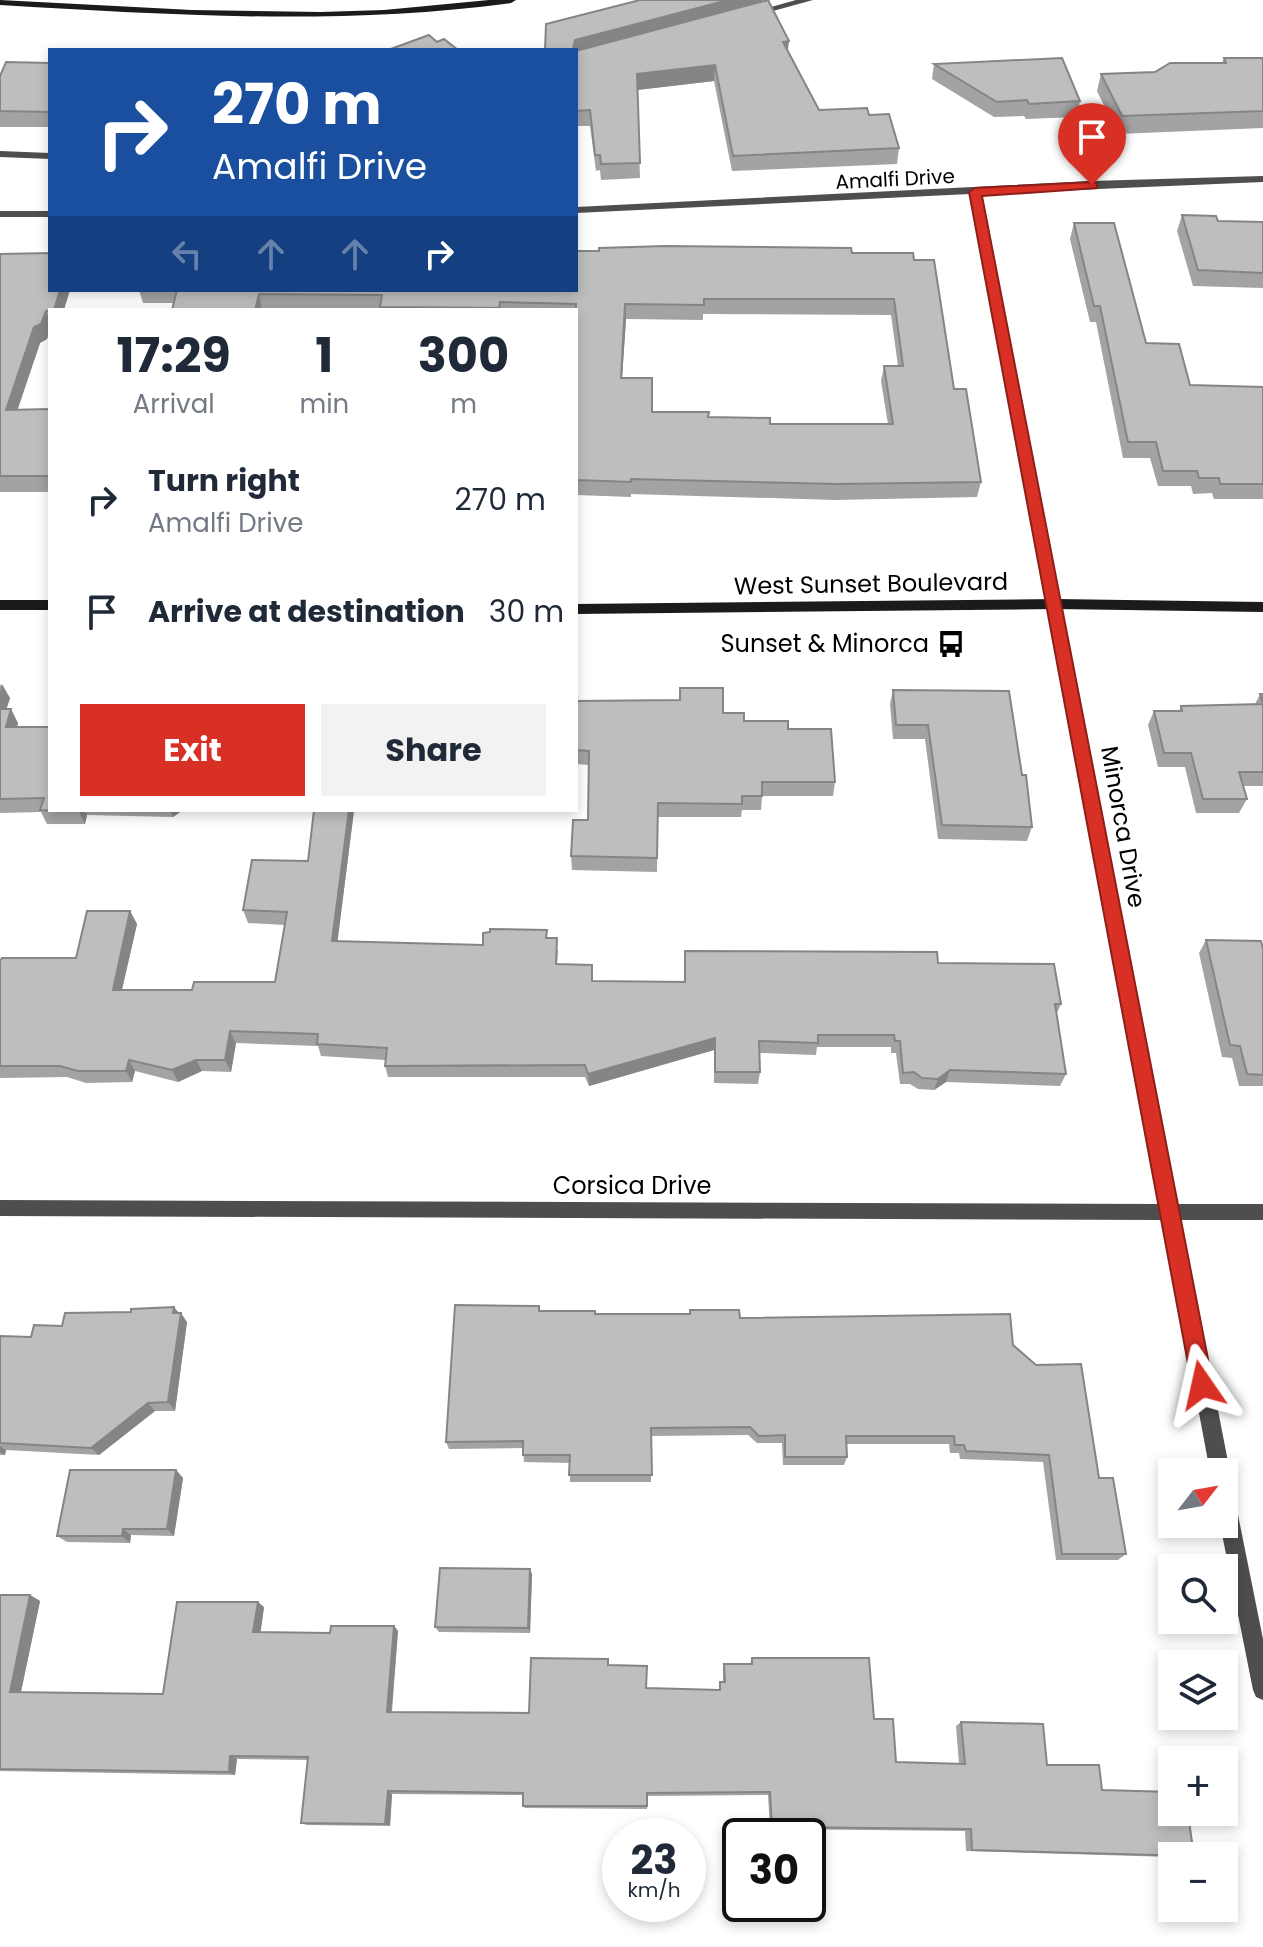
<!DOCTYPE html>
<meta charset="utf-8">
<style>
body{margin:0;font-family:Poppins,sans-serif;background:#f2f2f3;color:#1f2937;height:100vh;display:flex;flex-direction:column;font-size:30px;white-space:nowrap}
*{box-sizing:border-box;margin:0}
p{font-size:26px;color:#747a83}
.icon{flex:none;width:44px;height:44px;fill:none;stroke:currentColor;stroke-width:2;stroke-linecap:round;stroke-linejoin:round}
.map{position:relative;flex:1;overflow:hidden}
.side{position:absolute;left:48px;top:308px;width:530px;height:504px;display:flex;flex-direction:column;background:#fff;border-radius:0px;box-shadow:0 4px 12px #0003}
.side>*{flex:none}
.hud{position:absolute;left:48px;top:48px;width:530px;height:244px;border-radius:0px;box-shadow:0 4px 12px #0003;background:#1a4fa0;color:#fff;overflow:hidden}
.needle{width:52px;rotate:59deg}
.buttons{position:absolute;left:1158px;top:1458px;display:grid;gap:16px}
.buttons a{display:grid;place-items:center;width:80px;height:80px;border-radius:0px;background:#fff;box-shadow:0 4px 12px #0003;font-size:40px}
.speed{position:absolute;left:602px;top:1818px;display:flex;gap:16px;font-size:40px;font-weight:700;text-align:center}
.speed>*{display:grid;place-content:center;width:104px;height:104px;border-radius:50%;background:#fff;box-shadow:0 4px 12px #0003;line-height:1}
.speed small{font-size:20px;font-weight:400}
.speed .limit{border:4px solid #111;border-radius:12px;background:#fff;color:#111}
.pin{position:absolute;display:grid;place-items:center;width:68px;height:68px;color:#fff;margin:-82px -34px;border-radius:50% 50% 50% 0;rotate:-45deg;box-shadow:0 0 8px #0007}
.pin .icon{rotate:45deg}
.me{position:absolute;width:88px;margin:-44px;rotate:349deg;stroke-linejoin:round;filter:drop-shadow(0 0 6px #0008)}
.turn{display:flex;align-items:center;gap:28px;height:168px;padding:0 32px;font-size:36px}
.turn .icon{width:104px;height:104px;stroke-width:2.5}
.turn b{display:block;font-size:56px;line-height:68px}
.lanes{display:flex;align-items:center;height:76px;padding:0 32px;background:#0003;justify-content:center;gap:40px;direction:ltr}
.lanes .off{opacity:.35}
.eta{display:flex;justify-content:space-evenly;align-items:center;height:136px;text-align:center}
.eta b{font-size:48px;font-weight:700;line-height:56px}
.action{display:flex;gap:16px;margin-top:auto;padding:16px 32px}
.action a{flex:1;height:92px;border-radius:0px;background:#d93025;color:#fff;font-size:32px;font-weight:700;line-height:92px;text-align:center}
.action a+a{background:#f2f2f3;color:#1f2937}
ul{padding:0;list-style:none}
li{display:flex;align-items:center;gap:24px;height:112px;padding:0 32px}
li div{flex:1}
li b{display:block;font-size:30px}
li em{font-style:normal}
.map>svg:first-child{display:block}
</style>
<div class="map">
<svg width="1263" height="1947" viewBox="0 0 1263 1947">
<rect width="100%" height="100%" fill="#fff"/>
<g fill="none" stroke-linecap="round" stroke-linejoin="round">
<g fill="#4e4e4e" fill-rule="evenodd">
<polygon points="796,0 813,0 751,17 746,14"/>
<polygon points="0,151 50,153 50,159 0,157"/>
<polygon points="1263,176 1263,182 981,194 1177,1204 1263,1204 1263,1220 1181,1220 1230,1472 1227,1479 1224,1480 1224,1472 1210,1472 1163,1220 0,1216 0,1200 1160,1204 970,194 576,213 576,207 1091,181"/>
<rect x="0" y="211" width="50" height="6"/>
<polygon points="1224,1485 1231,1488 1234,1495 1263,1639 1263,1700 1256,1697 1253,1690 1220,1524 1224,1524"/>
</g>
<g fill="#1b1b1b" fill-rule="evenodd">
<path d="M0 0 192 10 320 12 384 10 489 0H516L511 3C337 26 174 15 0 5Z"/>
<polygon points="1056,599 1263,602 1263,612 1056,609 576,614 576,604"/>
<rect x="0" y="600" width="50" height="10"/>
</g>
</g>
<g fill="#a3a3a3" fill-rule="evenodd">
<polygon points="640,0 762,0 819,110 869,115 899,148 897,164 732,171 714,81 637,90 640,178 601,180 600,170 596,171 590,126 576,126 576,50"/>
<polygon points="1224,58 1263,58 1263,128 1118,134 1097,91 1101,74 1155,72 1222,63"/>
<polygon points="50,63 50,127 0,127 0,76"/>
<polygon points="934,64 1080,101 1077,117 1026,119 1024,116 994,117 932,79"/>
<polygon points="1182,215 1218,221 1263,222 1263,288 1193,286 1177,231"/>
<polygon points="1074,223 1146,343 1190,385 1263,387 1263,499 1214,499 1212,493 1193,494 1191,486 1158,486 1150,458 1123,458 1096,322 1090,322 1070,239"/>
<path d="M852 253 914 260 954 389 981 482 977 497 835 500 631 494V497L576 495V310H172L174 303H143L139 290H576ZM703 314 891 315 898 366H884L881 381 888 424H770L652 412 622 378 626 319 703 320Z"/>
<polygon points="0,254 50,310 50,330 47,339 40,343 18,409 50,409 50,492 0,492"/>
<polygon points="0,684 10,698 6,709 18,723 17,727 50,810 183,810 173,817 87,815 85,824 47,824 41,812 0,813"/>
<polygon points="680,688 723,713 744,721 788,729 835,782 833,796 762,796 761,810 742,810 741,817 658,817 657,872 572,870 571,856 588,820 589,765 576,764 576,701 679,700"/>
<polygon points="893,690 1022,775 1032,827 1027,841 938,839 925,739 893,739 890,704"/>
<polygon points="1260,694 1263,694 1263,786 1243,786 1247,799 1239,813 1196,813 1185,767 1158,767 1148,725 1154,711 1179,711 1181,706 1255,704"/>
<polygon points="314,810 425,810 354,811 337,942 483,945 548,938 558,951 557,964 593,981 685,982 685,951 938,963 1061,1004 1056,1015 1066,1074 1060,1086 946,1082 934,1090 918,1089 910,1084 900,1084 896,1053 891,1053 891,1047 817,1047 816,1055 760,1053 760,1072 758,1084 714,1083 714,1050 589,1086 585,1077 388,1077 385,1066 385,1060 321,1056 318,1046 236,1043 231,1072 202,1071 178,1082 135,1071 132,1082 86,1083 67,1077 0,1078 0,961 76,958 130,911 137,924 122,990 192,990 275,982 285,925 248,923 243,910 308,861"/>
<polygon points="1206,940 1263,949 1263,1086 1239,1086 1232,1058 1222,1057 1199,953"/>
<polygon points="539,1306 540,1311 595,1314 740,1318 1013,1345 1099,1478 1126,1554 1118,1560 1056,1560 1043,1462 960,1459 959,1453 950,1453 949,1444 846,1444 847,1457 844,1465 783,1465 782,1443 757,1443 748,1435 651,1436 651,1482 570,1482 570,1463 524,1462 523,1448 449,1449 446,1442"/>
<polygon points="174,1307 187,1322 175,1411 155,1411 99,1455 6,1450 5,1455 0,1455 0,1336 31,1337 62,1326 131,1312"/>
<polygon points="176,1470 183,1478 174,1536 131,1535 130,1543 67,1542 57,1536"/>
<polygon points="532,1574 530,1633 439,1632 435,1627"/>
<polygon points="0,1595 30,1595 40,1601 21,1692 163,1694 264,1607 260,1632 330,1633 394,1626 398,1631 392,1712 529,1713 609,1665 646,1688 719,1690 720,1682 723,1682 723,1669 724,1664 750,1664 752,1658 874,1719 896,1762 959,1764 956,1726 961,1722 1047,1765 1102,1790 1172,1857 966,1851 965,1831 770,1829 768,1795 647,1796 647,1809 525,1808 523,1806 523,1795 392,1794 390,1826 307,1825 301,1823 308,1760 237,1759 235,1775 0,1771"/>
</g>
<g fill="#858585">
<polygon points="728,0 762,0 762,6 576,55 576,50 573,50 575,40"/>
<polygon points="789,41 787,57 783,42"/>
<polygon points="715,65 714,81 637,90 637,74"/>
<polygon points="60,290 70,290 64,310 54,310"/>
<polygon points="259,294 262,310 255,310"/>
<polygon points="625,304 626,319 621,394 621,378"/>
<polygon points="46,311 50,322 50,330 47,339 40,343 12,425 6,410 34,327"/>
<polygon points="2,684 10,698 2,723 0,719 0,692"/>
<polygon points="11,709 18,723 13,741 6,727"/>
<polygon points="78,810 85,810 87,815 85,824"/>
<polygon points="170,810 183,810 173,817"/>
<polygon points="349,810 354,810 336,954 332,941"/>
<polygon points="130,911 137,924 119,1002 113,990"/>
<polygon points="230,1031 236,1043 231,1072 225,1060"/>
<polygon points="715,1038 714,1050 589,1086 588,1074"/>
<polygon points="129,1060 135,1071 132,1082 126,1071"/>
<polygon points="196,1060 202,1071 178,1082 172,1070"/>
<polygon points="950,1070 946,1082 934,1090 938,1079"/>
<polygon points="174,1307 180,1316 181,1313 187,1322 175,1411 168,1402"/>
<polygon points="148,1403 155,1411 99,1455 91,1448"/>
<polygon points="0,1446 6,1450 5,1455 0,1452"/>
<polygon points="176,1470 183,1478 174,1536 167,1529"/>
<polygon points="123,1529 131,1535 130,1543 122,1536"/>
<polygon points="530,1569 532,1574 530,1633 528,1628"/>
<polygon points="30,1595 40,1601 20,1696 10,1692"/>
<polygon points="258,1602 264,1607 260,1637 253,1632"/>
<polygon points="394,1626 398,1631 391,1716 387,1712"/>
<polygon points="230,1756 237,1759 235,1775 229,1772"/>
<polygon points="388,1791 392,1794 390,1826 385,1824"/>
</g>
<g fill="#bebebe" stroke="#858585" stroke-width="2" fill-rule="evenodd">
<polygon points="640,0 728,0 575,40 573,49 574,50 545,50 546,24"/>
<polygon points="768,0 789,41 783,42 819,110 867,108 869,115 889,114 899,148 733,156 715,65 637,74 640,163 601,164 600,155 595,155 590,110 576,111 576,51"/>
<polygon points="429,35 437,42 444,39 458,50 388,50"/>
<polygon points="1062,58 1080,101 1029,104 1027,100 997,102 934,64"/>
<polygon points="1263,58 1263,111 1122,116 1101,74 1155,72 1170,63 1226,63 1224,58"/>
<polygon points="6,62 50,63 50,112 0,111 0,76"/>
<polygon points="1182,215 1216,216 1218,221 1263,222 1263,273 1198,270"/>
<polygon points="1074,223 1114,223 1146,343 1179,344 1190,385 1263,387 1263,484 1220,484 1219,478 1199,478 1197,471 1163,471 1156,442 1128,442 1100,306 1094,306"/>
<path d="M665 246 851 248 852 253H913L914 260H934L954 389H966L981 482 837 484 631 479V482L576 480V304L500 302 499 308 380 307 382 295 259 294 255 310H172L177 290H576V251H599V248ZM704 299H894L903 366H884L893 424H770V418L708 417 709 412H652V378H621L625 304 704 305Z"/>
<polygon points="50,253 50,290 60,290 54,310 46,311 41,324 34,327 6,410 50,409 50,476 0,476 0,254"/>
<polygon points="680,688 723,688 723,713 744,713 744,721 788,721 788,729 831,729 835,782 762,782 762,796 742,796 742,804 658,803 657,858 571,856 573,820 588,820 589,751 576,750 576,701 680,700"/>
<polygon points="893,690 1009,691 1022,775 1026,775 1032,827 942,825 928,725 896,725"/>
<polygon points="1260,694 1263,694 1263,772 1239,772 1247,799 1203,799 1191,753 1164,753 1154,711 1182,711 1181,706 1263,704"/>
<polygon points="0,709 11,709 6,727 50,727 50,810 78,811 40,810 44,798 0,799"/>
<polygon points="314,810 349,810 332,941 483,945 483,933 490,932 490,929 547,930 546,938 557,938 556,964 592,965 592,981 685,982 685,951 937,952 938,963 1054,964 1061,1004 1055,1004 1066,1074 950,1070 938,1079 922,1078 914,1072 903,1073 900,1041 895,1041 894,1035 818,1035 818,1043 759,1041 760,1072 715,1072 715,1038 588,1074 585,1065 385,1066 387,1048 317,1044 318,1034 230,1031 225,1060 196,1060 172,1070 129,1060 126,1071 78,1071 60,1066 0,1066 0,961 2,958 76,958 87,911 130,911 113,990 192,990 194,982 275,982 287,912 243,910 252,860 308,861"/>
<polygon points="1206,940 1261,941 1263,949 1263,1075 1247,1074 1240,1046 1230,1045"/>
<polygon points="455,1305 539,1306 539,1311 595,1311 595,1314 690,1314 690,1310 739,1310 740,1318 1010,1314 1013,1345 1036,1365 1081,1364 1099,1478 1113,1478 1126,1554 1062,1554 1049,1455 966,1451 964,1445 955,1445 954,1436 846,1436 847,1457 785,1457 785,1435 759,1436 750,1427 651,1428 652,1475 569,1475 570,1455 523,1455 523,1441 446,1442"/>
<polygon points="174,1307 173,1313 181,1313 168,1402 148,1403 91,1448 0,1443 0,1336 31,1337 34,1325 62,1326 65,1313 131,1312 131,1309"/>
<polygon points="70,1470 176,1470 167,1529 123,1529 122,1536 57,1536"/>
<polygon points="440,1568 530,1569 528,1628 435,1627"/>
<polygon points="0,1595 30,1595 10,1692 163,1694 177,1602 258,1602 253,1632 330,1633 331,1626 394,1626 387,1712 529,1713 531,1658 608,1659 608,1665 647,1666 646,1688 720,1690 720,1682 725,1682 724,1664 752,1664 752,1658 869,1658 874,1719 893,1719 896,1762 965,1764 961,1722 1043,1724 1047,1765 1099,1765 1102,1790 1172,1792 1172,1812 1181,1812 1182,1820 1189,1821 1194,1856 972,1850 971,1829 772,1827 770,1792 647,1793 647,1806 523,1806 523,1793 388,1791 385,1824 301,1823 308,1757 230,1756 229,1772 0,1769"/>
</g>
<polygon fill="#d93025" stroke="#8d1f18" stroke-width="2" points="1092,182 1097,183 1097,188 982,196 1213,1385 1210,1393 1202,1396 1195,1393 1192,1385 969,192 975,188"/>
<defs>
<g id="bus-bare" transform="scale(2.16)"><path d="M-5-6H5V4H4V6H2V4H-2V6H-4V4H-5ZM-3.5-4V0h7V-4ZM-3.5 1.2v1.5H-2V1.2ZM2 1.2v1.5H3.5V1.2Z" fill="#000" stroke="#fff" stroke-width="2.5" paint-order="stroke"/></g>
</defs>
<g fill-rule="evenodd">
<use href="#bus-bare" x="951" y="644"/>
</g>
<g text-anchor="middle" stroke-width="6" stroke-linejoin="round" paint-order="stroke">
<g font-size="20" fill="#000" stroke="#fff">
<text transform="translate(895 179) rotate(-3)" y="7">Amalfi Drive</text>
</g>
<g font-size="24" fill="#000" stroke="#fff">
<text transform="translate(871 584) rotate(-1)" y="8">West Sunset Boulevard</text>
<text transform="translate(1123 827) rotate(80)" y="8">Minorca Drive</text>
<text x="632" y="1194">Corsica Drive</text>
</g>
<g font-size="24" fill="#000" stroke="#fff" text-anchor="end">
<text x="929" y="652">Sunset &amp; Minorca</text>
</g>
</g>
</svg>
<div class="buttons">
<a><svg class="needle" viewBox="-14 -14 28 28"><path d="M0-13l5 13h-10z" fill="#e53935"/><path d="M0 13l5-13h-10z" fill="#747a83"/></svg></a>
<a><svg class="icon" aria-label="search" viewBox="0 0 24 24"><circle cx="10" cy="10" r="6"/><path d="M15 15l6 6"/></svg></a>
<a><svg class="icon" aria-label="layers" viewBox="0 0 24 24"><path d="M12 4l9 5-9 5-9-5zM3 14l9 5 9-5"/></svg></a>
<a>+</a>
<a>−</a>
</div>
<div class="speed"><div>23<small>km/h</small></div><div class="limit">30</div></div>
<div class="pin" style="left:1092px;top:185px;background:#d93025"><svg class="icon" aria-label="arrive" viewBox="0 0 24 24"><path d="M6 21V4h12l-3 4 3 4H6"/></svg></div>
<svg class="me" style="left:1202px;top:1385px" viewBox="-20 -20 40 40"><path d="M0-17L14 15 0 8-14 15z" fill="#d93025" stroke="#fff" stroke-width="4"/></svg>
<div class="hud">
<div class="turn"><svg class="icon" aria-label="right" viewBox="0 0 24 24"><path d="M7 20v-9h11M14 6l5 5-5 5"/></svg><div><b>270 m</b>Amalfi Drive</div></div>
<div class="lanes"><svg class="icon off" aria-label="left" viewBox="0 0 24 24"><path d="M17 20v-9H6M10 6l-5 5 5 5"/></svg><svg class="icon off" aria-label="ahead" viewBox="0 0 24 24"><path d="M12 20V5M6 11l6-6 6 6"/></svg><svg class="icon off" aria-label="ahead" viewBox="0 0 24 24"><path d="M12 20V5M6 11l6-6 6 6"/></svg><svg class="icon" aria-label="right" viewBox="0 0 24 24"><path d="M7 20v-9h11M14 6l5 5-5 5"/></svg></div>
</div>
<section class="side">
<div class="eta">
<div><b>17:29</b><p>Arrival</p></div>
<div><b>1</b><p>min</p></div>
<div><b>300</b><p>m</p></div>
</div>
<ul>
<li><svg class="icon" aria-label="right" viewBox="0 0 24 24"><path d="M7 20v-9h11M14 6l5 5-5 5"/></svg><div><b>Turn right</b><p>Amalfi Drive</p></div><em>270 m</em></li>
<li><svg class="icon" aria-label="arrive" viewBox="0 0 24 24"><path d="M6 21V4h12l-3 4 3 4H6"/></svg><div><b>Arrive at destination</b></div><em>30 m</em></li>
</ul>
<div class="action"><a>Exit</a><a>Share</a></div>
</section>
</div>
